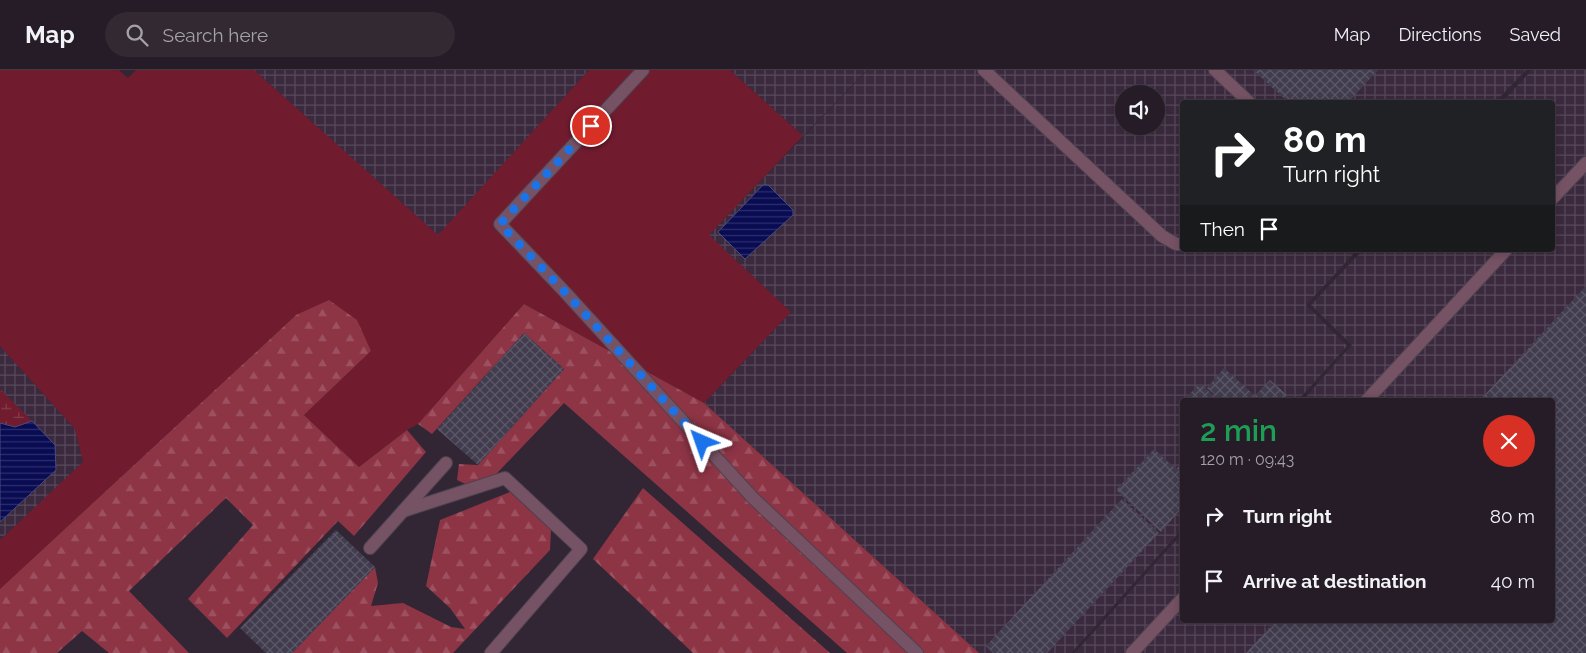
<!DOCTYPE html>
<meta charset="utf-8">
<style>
body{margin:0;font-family:Raleway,sans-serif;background:#322933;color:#f1f3f6;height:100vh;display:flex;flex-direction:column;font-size:19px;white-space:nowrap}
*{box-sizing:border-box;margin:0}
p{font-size:16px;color:#a4a1a7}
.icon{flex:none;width:28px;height:28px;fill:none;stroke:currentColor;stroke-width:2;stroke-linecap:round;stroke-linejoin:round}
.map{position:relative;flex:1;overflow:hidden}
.panel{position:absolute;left:1180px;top:328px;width:375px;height:225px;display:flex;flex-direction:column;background:#261c27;border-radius:5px;box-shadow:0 2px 12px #0003,0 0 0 1px #423a44}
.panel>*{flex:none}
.hud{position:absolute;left:1180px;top:30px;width:375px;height:152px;border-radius:5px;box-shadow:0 2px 12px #0003,0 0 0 1px #423a44;background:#202124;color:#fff;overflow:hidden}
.tools{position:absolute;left:1115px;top:15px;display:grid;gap:10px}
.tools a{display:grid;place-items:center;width:50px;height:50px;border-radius:50%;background:#261c27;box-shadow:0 2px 12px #0003,0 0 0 1px #423a44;font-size:25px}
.pin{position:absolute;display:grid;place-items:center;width:42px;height:42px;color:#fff;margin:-21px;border:2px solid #fff;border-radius:50%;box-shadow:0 1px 5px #0007}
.me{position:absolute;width:55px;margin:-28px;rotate:317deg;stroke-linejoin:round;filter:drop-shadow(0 0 4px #0008)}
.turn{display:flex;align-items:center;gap:18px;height:105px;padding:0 20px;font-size:22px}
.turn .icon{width:65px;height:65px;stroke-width:2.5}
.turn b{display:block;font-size:35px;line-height:42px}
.then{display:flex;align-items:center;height:48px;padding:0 20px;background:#0003;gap:10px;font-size:19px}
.round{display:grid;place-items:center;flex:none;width:52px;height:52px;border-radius:26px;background:#322933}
.headline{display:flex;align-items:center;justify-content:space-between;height:85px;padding:0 20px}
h1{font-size:30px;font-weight:600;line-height:38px;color:#1e9e55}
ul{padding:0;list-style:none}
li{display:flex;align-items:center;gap:15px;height:65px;padding:0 20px}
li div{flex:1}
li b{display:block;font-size:19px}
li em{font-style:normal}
header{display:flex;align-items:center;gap:30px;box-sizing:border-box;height:70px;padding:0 25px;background:#261c27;border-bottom:1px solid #423a44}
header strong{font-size:24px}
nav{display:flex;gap:28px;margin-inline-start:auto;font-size:18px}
.search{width:350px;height:45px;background:#322933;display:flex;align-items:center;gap:12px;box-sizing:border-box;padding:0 18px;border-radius:28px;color:#a4a1a7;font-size:19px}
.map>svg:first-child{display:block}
</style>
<header>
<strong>Map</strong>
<div class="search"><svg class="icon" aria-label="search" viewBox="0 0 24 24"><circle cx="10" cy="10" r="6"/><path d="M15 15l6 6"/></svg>Search here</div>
<nav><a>Map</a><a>Directions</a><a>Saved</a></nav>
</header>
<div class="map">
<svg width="1586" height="583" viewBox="0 0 1586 583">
<defs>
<pattern id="industrial-grid" width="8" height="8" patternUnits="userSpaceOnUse" patternTransform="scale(1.25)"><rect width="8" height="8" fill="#3b2a3e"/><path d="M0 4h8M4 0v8" fill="none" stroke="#57485a"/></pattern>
<pattern id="forest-firs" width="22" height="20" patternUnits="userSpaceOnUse" patternTransform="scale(1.25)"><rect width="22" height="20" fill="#8d3445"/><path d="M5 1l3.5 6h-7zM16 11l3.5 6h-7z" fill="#9d5160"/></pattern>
<pattern id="wetland-marsh" width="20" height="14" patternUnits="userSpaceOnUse" patternTransform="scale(1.25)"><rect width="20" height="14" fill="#711b2f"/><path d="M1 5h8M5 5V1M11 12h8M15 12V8" fill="none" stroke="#853c4d"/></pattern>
<pattern id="water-rules" width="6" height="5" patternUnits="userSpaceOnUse" patternTransform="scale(1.25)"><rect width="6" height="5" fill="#0a0c53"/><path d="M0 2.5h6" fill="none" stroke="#2d2f6c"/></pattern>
<pattern id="building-cross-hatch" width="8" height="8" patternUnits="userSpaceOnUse" patternTransform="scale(1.25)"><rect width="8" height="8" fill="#413d4f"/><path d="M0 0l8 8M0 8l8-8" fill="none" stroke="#5c5868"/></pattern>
</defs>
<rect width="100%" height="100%" fill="#322634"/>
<g fill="url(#industrial-grid)" fill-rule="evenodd">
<polygon points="254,0 589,0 438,166"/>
<polygon points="730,0 867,0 803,66"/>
<path d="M868 0H1526L1495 32H1182V180H1357L1306 235 1347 276 1298 330H1182V459L1071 583H979L704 333 791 242 708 165ZM1124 24H1156V56H1124Z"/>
<polygon points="1532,0 1586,0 1586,583 1075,583 1182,464 1182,550 1552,550 1552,330 1303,330 1352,275 1311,235 1363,180 1552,180 1552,32 1502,32"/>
<polygon points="0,276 75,359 84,392 0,470"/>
</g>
<polygon fill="#711b2f" points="0,0 119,0 128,8 136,0 254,0 438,165 589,0 730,0 803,66 709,165 791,242 704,333 524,234 418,354 407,360 359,397 304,345 371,281 296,245 0,519 0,470 83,392 75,359 0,276"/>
<g fill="url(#forest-firs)">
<polygon points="329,230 357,250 371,281 304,345 359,397 407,360 426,382 354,466 338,451 227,568 188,529 253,455 226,428 129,521 189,583 109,583 82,561 57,583 0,583 0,519 296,245"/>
<polygon points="524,234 704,333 979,583 847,583 564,333 480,421 457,410 459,394 478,395 564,299 524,263 432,364 418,354"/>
<polygon points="643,418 830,583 693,583 593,489"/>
<polygon points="510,422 551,460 550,480 453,583 292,583 375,497 378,513 371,536 403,533 451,557 465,559 450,538 426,516 440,450"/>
</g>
<polygon fill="url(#wetland-marsh)" points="0,319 32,351 15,357 0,353"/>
<g fill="url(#water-rules)" stroke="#4b4a7e">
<polygon points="763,115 768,115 793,140 793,145 745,189 718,162"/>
<polygon points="32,351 55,375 56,400 0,452 0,353 15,357"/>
</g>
<g fill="url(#building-cross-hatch)">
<polygon points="1253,0 1378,0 1348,32 1288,32"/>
<polygon points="1586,216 1586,583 1246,583 1276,550 1552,550 1552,330 1480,330"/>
<polygon points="524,263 564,299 478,395 437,359"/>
<polygon points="1224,298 1255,326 1270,310 1287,325 1283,330 1221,330 1207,318"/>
<polygon points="1200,313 1218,330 1184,330"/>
<polygon points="1154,379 1176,399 1182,392 1182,438 1161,462 1116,420"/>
<polygon points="1122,429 1159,463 1047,583 993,583 986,576"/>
<polygon points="336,460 375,497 292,583 266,583 240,558"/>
</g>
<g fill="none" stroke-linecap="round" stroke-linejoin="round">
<g stroke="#4e4350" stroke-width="14">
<g id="service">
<polyline points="643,0 500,154 563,220 753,428 917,583"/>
<polyline points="984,0 1162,166 1176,174 1182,174"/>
<polyline points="1215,0 1249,32"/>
<polyline points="403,441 505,408 581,479 491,583"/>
<polyline points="370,478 446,393"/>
</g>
</g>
<g stroke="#4e4350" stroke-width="14">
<g id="minor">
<polyline points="1552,129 1586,93"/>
<polyline points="1367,330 1506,180"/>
<polyline points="1132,583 1182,529"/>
</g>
</g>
<use href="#service" stroke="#765265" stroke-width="12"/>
<use href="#minor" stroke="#765265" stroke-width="12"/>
</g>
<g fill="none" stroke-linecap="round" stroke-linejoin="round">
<polyline stroke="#1a73e8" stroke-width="9" stroke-dasharray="0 16.2" points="591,56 500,154 563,220 702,372"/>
</g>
</svg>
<div class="tools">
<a><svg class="icon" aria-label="sound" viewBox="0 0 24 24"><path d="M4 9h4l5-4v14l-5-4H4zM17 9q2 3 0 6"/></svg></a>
</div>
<div class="pin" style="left:591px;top:56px;background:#d93025"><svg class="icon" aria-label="arrive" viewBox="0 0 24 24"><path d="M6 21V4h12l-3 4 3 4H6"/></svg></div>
<svg class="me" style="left:702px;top:372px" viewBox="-20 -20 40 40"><path d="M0-17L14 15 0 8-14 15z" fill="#1a73e8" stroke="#fff" stroke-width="4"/></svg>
<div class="hud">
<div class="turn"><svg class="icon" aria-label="right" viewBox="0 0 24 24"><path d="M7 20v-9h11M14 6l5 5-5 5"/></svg><div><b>80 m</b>Turn right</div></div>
<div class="then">Then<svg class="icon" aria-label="arrive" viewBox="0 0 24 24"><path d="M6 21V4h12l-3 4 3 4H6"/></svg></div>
</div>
<section class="panel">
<div class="headline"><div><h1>2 min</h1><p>120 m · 09:43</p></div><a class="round" style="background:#d93025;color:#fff"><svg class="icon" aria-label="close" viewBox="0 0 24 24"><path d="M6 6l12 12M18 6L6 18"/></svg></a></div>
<ul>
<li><svg class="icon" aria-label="right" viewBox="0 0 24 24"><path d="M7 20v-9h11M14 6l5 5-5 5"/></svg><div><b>Turn right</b></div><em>80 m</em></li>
<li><svg class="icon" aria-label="arrive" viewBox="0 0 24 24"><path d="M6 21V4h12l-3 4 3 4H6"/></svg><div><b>Arrive at destination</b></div><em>40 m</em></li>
</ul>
</section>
</div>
